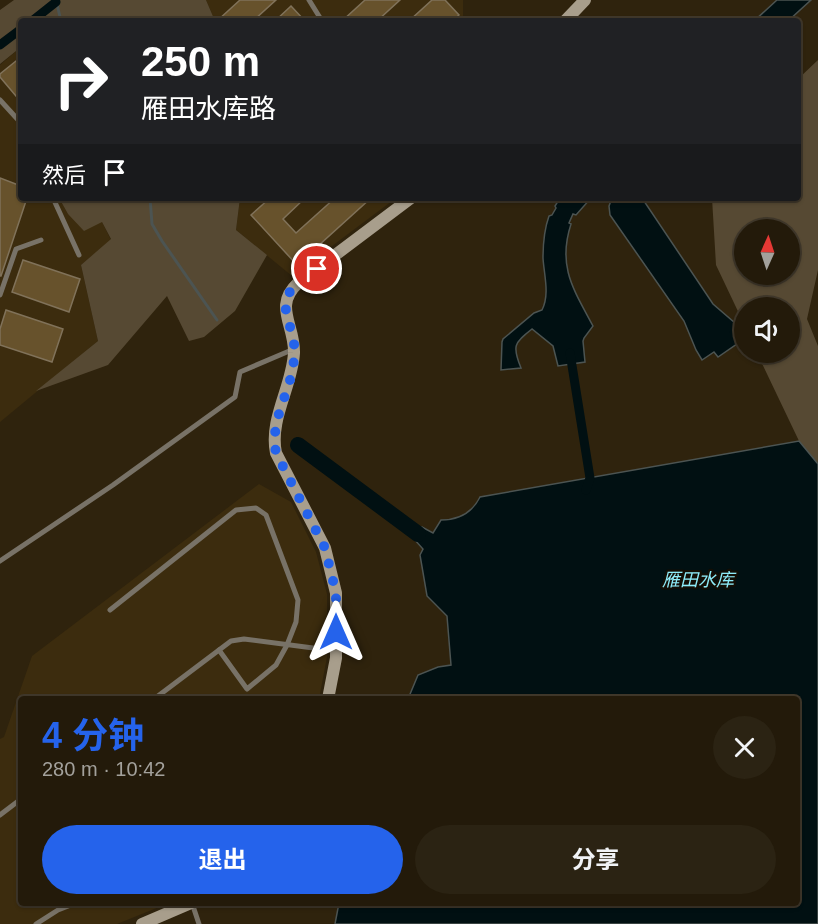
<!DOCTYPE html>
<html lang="zh">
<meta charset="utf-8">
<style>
body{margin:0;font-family:Helvetica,"Noto Sans SC",sans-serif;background:#2b2313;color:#f1f3f6;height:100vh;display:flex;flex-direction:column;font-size:22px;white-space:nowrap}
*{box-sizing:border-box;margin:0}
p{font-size:20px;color:#a3a19c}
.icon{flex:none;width:33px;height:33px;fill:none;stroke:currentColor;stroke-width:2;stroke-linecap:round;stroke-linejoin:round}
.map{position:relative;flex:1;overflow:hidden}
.drawer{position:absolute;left:18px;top:696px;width:782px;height:210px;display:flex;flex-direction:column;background:#231a0a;border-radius:6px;box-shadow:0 2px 4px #0004,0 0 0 2px #40382b}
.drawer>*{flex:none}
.guide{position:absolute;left:18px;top:18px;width:783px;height:183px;border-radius:6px;box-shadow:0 2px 4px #0004,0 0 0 2px #40382b;background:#202124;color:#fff;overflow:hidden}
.needle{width:39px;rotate:3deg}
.tools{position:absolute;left:734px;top:219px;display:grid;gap:12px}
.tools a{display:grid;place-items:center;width:66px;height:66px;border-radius:50%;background:#231a0a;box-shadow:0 2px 4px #0004,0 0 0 2px #40382b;font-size:30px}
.pin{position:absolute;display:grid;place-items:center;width:51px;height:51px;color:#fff;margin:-26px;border:3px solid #fff;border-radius:50%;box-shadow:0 2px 6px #0007}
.me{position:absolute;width:66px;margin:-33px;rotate:0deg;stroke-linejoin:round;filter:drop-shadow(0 0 4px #0008)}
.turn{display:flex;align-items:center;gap:21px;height:126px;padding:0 24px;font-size:27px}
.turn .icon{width:78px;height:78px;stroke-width:2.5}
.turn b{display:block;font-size:42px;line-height:51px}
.then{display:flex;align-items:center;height:57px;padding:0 24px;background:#0003;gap:12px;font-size:22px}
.round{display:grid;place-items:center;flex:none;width:63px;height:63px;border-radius:32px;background:#2b2313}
.overview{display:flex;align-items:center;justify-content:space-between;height:102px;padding:0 24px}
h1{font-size:36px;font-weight:700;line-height:45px;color:#2563eb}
.primary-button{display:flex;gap:12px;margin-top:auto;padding:12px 24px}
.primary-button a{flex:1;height:69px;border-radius:36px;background:#2563eb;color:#fff;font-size:24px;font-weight:700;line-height:69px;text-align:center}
.primary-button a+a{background:#2b2313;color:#f1f3f6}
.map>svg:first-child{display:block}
</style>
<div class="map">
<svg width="818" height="924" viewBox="0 0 818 924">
<rect width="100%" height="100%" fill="#2f230d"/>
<g fill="#3c2c0e">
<polygon points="206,0 463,0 463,21 215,21"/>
<polygon points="21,47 21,198 59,198 68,214 102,222 111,240 81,265 98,341 0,422 0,65"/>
<polygon points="240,198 396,198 292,276 236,230"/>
<polygon points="259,484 291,502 316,552 327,594 327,657 319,699 21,699 21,903 169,903 117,924 0,924 0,739 4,737 32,656"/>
</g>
<g fill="#564933" fill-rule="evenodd">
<polygon points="14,0 206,0 215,21 21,21 21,47 0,64 0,10"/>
<path d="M818 60V270L807 319 818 346V464L799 441 757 353 789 352V308H744V324L716 265 712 198H798V79ZM744 230H789V274H744Z"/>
<polygon points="59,198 240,198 236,230 267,255 235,311 204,337 189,341 167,296 108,365 36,391 98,341 81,265 111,239 102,222 84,231 68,214"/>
</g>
<g fill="#011012" stroke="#4c5452" stroke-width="1.5">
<polygon points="777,0 811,0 788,21 754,21"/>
<path d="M560 198H591L576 215 573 214 569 223 571 224C557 267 574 290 593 326L584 338 583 341 585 362 558 366 553 346 532 329C514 343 512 346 521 368L501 370 502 342 503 339 534 313 542 310C550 294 544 275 543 258 543 244 544 230 549 216L552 215 556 208 555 206Z"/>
<polygon points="612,198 642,198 713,304 735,323 744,336 744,339 718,357 714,352 702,360 696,350 684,321 610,215 609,206"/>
<path d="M799 441 818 464V924H335L339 903H796V699H408L418 675 438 667 451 665 447 616 427 596 420 555 423 549 414 539 422 527 433 533 441 520C459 520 472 513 480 497Z"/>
</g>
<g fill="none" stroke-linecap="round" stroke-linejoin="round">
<g stroke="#4c5452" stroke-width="3">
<polyline points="56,0 61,21"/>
<polyline points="150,198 152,224 162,241 217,320"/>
</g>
<g stroke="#011012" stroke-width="9">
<polyline points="32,21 56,2"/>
<polyline points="0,45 21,29"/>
<polyline points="570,353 590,478 586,490"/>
</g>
<polyline stroke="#011012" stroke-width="16" points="298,445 418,534"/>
</g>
<g fill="#67522c" stroke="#80725a" stroke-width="1.5">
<polygon points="240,0 276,0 253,21 217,21"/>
<polygon points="365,0 400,0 377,21 342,21"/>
<polygon points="432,0 445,0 459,15 452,21 409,21"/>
<polygon points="291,6 305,21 275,21"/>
<polygon points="21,57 21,102 0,77 0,74"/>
<polygon points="0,178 21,186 21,198 27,198 1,276 0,276"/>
<polygon points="270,198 305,198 283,219 296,233 335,198 371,198 297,265 251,215"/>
<polygon points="23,260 80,279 69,312 12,292"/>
<polygon points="6,310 63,329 52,362 0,345 0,329"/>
</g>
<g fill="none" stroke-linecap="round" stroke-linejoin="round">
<g stroke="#787267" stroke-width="5">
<polyline points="309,0 322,21"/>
<polyline points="0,100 21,123"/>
<polyline points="53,198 79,255"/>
<polyline points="0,295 16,249 41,240"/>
<polyline points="0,561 113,485 235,397 240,372 294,349"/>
<polyline points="110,610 236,510 256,508 266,515 298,600 296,622 287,645 276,665 247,689 219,650"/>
<polyline points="154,699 231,641 244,639 336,651"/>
<polyline points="0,815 21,799"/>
<polyline points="192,903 199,924"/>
<polyline points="36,924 58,910 76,903"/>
</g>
<g stroke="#a89e8c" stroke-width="12">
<polyline points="565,21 585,0"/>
<path d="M328 699 336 658V593L325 548 276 453C269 419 292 387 294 353 295 325 273 306 298 283L411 198"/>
<polyline points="142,924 191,903"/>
</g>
</g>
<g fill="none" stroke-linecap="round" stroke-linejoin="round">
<path stroke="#2563eb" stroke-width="10" stroke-dasharray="0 18" d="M317 269C306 277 291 285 287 298 282 313 293 329 294 344 295 351 294 360 293 367 288 397 270 421 276 453L325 548 336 593V632"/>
</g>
<g text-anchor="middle" stroke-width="4.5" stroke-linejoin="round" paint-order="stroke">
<g font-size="18" font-style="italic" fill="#8eecf9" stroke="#130e05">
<text x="698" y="586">雁田水库</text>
</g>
</g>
</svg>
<div class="tools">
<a><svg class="needle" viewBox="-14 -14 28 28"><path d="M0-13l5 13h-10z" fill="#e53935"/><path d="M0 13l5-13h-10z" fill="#a3a19c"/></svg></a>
<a><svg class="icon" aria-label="sound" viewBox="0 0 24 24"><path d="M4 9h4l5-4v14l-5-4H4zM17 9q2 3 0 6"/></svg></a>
</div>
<div class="pin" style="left:317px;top:269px;background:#d93025"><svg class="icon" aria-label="arrive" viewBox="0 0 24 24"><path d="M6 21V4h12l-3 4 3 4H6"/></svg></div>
<svg class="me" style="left:336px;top:632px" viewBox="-20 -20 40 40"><path d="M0-17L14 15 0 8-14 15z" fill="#2563eb" stroke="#fff" stroke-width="4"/></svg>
<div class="guide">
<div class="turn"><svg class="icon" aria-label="right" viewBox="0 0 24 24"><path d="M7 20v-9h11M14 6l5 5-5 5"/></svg><div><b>250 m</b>雁田水库路</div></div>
<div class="then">然后<svg class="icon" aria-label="arrive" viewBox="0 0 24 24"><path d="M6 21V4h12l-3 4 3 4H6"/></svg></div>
</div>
<section class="drawer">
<div class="overview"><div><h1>4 分钟</h1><p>280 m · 10:42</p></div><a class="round"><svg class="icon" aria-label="close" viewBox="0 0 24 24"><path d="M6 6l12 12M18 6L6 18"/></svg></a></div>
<div class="primary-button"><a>退出</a><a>分享</a></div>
</section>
</div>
